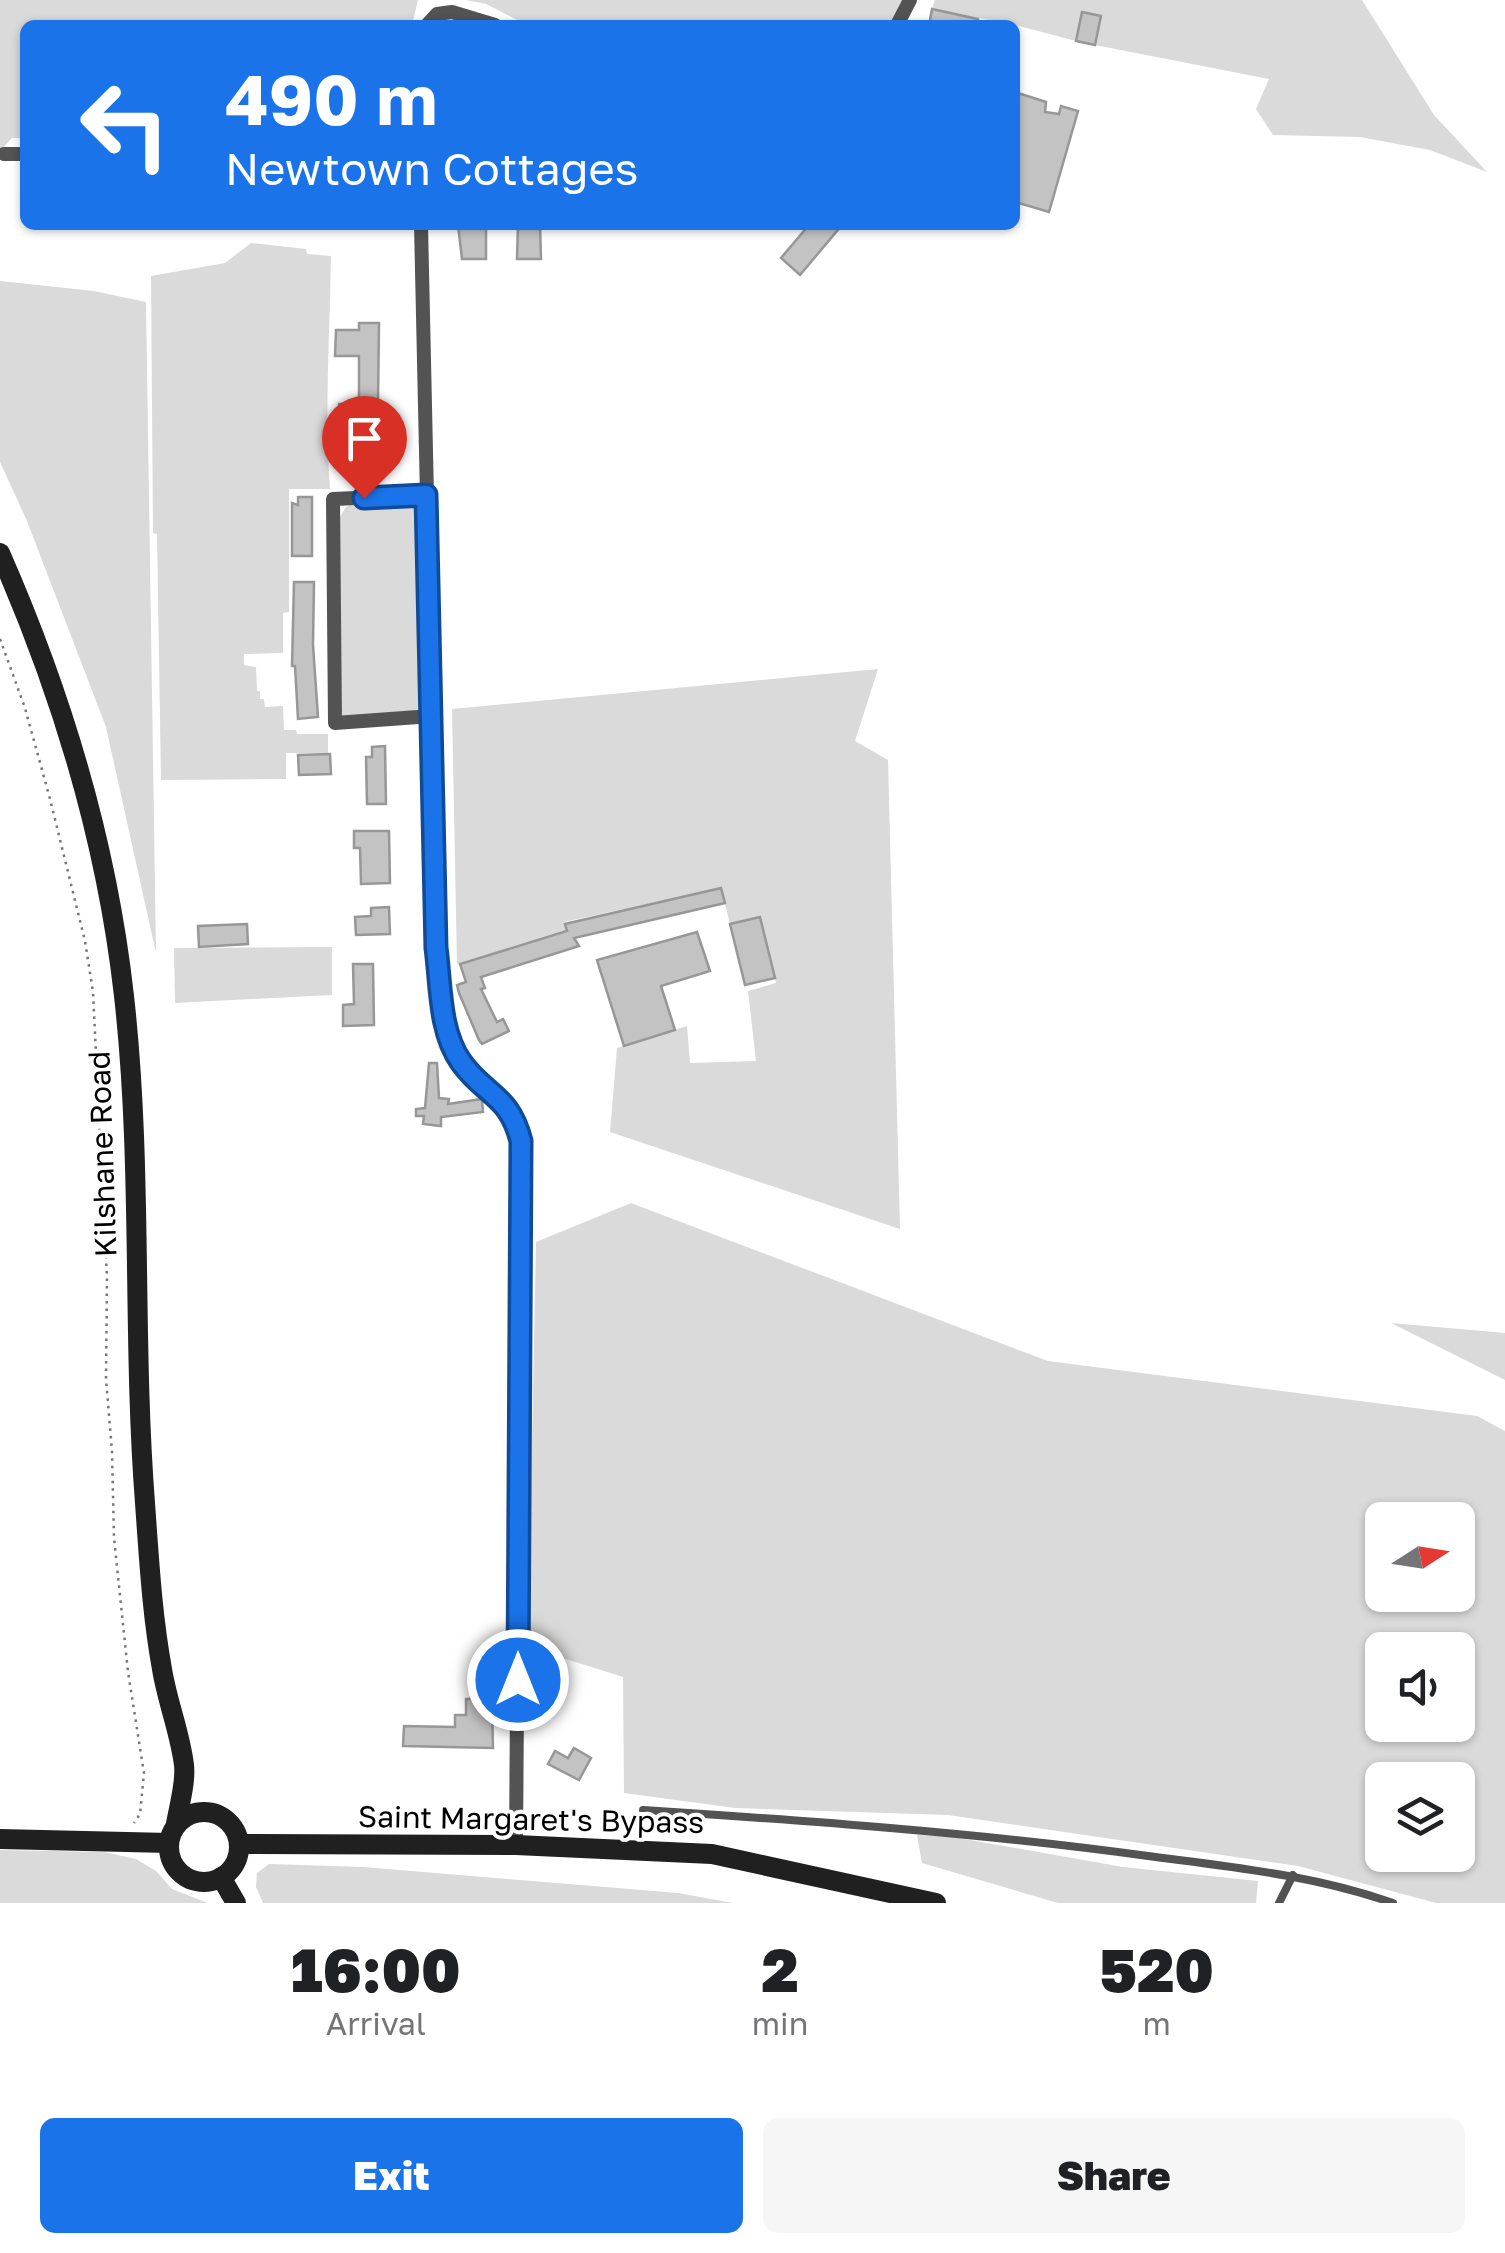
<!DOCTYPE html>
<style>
body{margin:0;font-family:"Golos Text",sans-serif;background:#f6f6f6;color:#202124;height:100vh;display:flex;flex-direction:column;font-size:38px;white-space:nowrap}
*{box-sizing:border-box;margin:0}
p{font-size:32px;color:#757577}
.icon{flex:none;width:55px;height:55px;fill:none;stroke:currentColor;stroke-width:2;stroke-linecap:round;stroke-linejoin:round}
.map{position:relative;height:1903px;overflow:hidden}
.side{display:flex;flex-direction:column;background:#fff;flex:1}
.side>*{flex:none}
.top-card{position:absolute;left:20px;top:20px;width:1000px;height:210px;border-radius:15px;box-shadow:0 2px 8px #0004;background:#1a73e8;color:#fff;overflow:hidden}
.needle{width:65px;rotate:78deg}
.tools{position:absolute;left:1365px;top:1502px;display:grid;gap:20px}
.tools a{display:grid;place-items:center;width:110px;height:110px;border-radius:15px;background:#fff;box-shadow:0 2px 8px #0004;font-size:50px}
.pin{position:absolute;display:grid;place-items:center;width:85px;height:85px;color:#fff;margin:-102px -42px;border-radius:50% 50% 50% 0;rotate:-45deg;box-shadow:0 0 10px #0007}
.pin .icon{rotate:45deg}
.me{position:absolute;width:110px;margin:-55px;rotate:0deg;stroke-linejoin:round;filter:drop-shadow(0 0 8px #0008)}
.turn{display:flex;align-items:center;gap:35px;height:210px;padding:0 40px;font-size:45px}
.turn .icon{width:130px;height:130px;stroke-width:2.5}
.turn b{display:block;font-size:70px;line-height:85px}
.eta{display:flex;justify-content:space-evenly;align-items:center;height:170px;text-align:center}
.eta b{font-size:60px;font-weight:800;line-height:70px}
.primary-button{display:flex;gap:20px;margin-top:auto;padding:20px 40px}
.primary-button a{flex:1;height:115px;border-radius:15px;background:#1a73e8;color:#fff;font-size:40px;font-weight:800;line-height:115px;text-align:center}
.primary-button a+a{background:#f6f6f6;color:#202124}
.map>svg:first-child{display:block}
</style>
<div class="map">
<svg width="1505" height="1903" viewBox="0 0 1505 1903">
<rect width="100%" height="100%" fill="#fff"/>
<g fill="#dadada" fill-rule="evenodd">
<polygon points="0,0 418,0 412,25 25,25 25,138 12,138 0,151"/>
<polygon points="466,0 908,0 896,25 527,25 486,4"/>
<polygon points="935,0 1362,0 1434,115 1487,172 1430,150 1360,137 1273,135 1256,109 1269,79 1095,45 1100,16 1082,13 1076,41 1015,25 932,9"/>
<path d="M251 243 306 249 307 254 331 256C330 333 324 412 330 489H289V612L283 613V653L244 654V665L256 667 257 691H260V699H264L265 707 283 706 284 730H296L297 734H328V753H286V779L161 780 157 534 153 533 151 276 225 263Z"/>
<polygon points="0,281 94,291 146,302 156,953 106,727 27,521 0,462"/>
<polygon points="422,499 425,712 341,717 337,522 346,507 356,502"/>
<polygon points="878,669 855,741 888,760 900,1229 610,1132 617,1048 687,1026 690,1063 756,1061 748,991 776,983 760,918 730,924 721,888 564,922 566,931 457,964 452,709"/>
<polygon points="332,947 332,995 175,1003 174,948"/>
<path d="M631 1203 1048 1361 1477 1416 1505 1431V1903H1436L1298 1866 948 1815 735 1808 624 1793 623 1677 528 1647 536 1242ZM1382 1520H1458V1595H1382ZM1382 1650H1458V1725H1382ZM1382 1780H1458V1855H1382Z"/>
<polygon points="1391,1323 1505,1333 1505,1380"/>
<polygon points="917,1835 953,1837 1123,1867 1258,1881 1256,1903 1058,1903 922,1863"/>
<polygon points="0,1850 104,1852 136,1859 156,1871 172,1889 208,1903 0,1903"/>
<polygon points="269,1864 363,1867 678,1893 733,1903 263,1903 256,1887 257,1873"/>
</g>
<g fill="#c3c3c3" stroke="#979797" stroke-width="2.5">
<polygon points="932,9 978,19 978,25 929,25"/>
<polygon points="1082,12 1101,16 1095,45 1076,41"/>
<polygon points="1015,92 1046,102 1045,112 1059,114 1061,106 1078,111 1049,212 1015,202"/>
<polygon points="458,225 486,225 486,259 462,259"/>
<polygon points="518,225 540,225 541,259 517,259"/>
<polygon points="809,225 842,225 800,275 781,258"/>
<polygon points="359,323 379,323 378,403 381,403 382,460 360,460 360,432 340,432 339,404 359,404 359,356 335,356 336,330 359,330"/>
<polygon points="298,497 312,497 312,556 292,556 292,503 298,505"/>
<polygon points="294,582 314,582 313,645 318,717 298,719 295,666 292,666"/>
<polygon points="385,746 386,804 367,804 366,757 372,757 372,747"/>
<polygon points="330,754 331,774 299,775 298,755"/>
<polygon points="354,831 389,831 390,883 361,884 360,848 354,848"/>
<polygon points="721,888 725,903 574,938 579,946 481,977 485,988 481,989 497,1022 503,1019 509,1031 482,1044 479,1040 459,993 457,985 466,982 460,964 567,931 565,924"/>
<polygon points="389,907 390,934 356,935 355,917 371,916 371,908"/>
<polygon points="760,917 775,978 745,985 730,924"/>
<polygon points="247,924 248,944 199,947 198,926"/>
<polygon points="697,932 710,971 661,986 675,1030 624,1046 597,960"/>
<polygon points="353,964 373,964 374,1025 343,1026 343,1005 354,1004"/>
<polygon points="429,1063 437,1063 439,1098 449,1099 448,1104 482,1099 483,1112 441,1117 441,1126 423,1124 424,1116 416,1116 416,1109 425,1108"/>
<polygon points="492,1698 493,1748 403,1746 404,1726 455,1727 455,1715 466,1715 466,1699"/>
<polygon points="574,1748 591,1758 579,1780 548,1764 555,1751 568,1758"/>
</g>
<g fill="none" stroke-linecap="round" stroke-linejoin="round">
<polyline stroke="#757575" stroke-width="2.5" stroke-dasharray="2.5 5" stroke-linecap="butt" points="0,639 25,708 50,799 85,941 93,992 107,1278 106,1379 112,1451 114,1538 128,1672 144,1773 140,1814 134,1823"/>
<g stroke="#535353" stroke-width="8">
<path d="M643 1810C812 1821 980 1833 1148 1856 1231 1867 1313 1875 1393 1903"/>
<polyline points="1279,1903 1293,1875"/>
</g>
<g stroke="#535353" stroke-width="14">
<polyline points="427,25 437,14 452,12 495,25"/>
<polyline points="897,25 910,0"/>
<polyline points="4,154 25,154"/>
<path d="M421 225 437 948C441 984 439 1031 461 1062 485 1096 509 1094 521 1141L516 1845"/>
<polyline points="426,495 333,499 335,723 432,716"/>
</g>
<g stroke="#202020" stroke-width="20">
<path d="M0 553C62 694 107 843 124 996 143 1164 132 1335 145 1503 149 1558 152 1614 162 1669 167 1701 180 1732 184 1765 186 1783 179 1806 176 1824"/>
<circle cx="204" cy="1847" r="35"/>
<polyline points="0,1839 169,1843"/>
<polyline points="239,1844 516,1845 712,1854 936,1903"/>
<polyline points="221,1877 236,1903"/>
</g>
</g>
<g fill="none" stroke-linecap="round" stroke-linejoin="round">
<g stroke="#114b97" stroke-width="25">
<path id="route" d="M364 498 426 495 436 948C441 985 439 1031 461 1062 485 1096 509 1094 521 1141L518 1680"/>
</g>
<use href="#route" stroke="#1a73e8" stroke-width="18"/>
</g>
<g text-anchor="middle" stroke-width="8" stroke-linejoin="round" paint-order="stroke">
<g font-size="30" fill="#000" stroke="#fff">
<text transform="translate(103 1154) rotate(-92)" y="10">Kilshane Road</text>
<text transform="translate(531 1820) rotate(1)" y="10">Saint Margaret's Bypass</text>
</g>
</g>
</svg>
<div class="tools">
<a><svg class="needle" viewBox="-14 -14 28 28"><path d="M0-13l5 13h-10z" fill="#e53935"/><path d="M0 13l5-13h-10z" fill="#757577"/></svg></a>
<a><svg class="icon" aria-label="sound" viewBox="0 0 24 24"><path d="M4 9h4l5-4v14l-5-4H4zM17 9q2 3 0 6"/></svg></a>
<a><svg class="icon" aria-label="layers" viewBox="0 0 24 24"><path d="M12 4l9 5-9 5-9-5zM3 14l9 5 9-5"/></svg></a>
</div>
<div class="pin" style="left:364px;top:498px;background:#d93025"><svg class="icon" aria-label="arrive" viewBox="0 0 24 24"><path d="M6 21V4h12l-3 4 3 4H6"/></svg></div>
<svg class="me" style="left:518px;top:1680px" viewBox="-20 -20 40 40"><circle r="17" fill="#1a73e8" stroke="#fff" stroke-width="3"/><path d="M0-11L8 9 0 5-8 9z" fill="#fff"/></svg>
<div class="top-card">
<div class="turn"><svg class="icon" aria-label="left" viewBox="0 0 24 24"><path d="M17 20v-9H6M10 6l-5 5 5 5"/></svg><div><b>490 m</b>Newtown Cottages</div></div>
</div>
</div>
<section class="side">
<div class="eta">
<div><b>16:00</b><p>Arrival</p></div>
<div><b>2</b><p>min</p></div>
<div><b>520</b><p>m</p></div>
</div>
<div class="primary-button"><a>Exit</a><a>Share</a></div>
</section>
